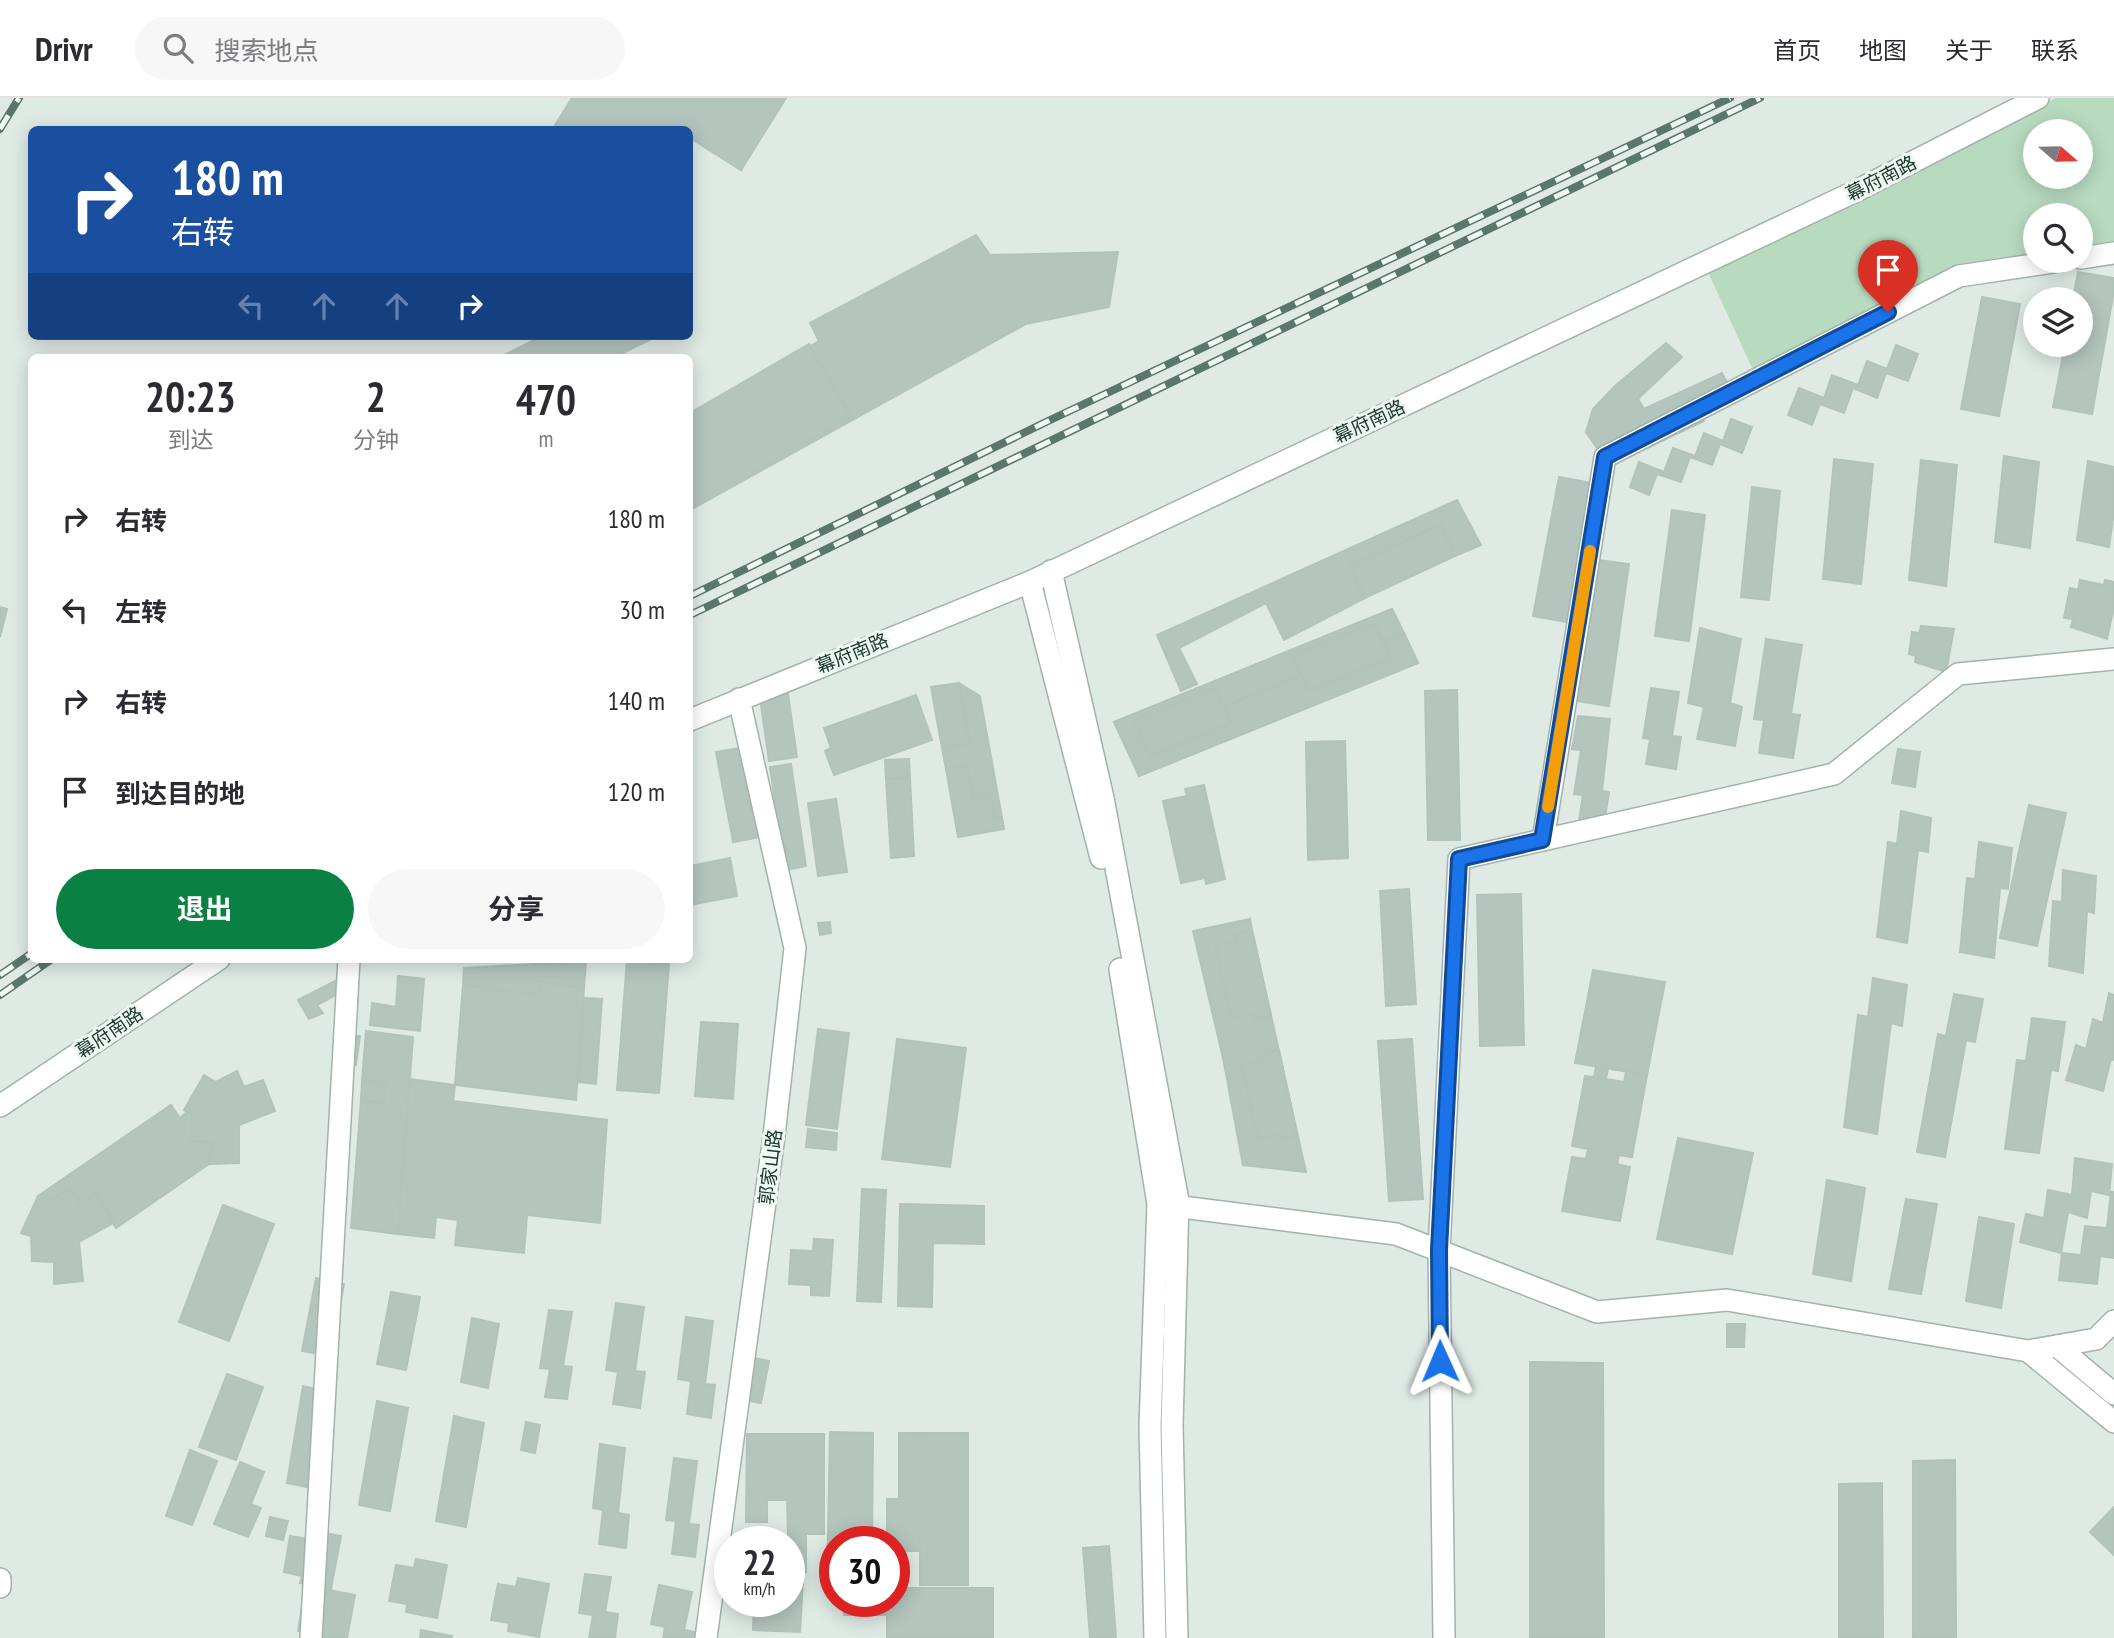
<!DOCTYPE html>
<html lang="zh">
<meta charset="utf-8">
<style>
body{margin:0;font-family:"PT Sans Narrow","Noto Sans SC",sans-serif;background:#f7f7f7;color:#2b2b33;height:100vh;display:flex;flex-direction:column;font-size:26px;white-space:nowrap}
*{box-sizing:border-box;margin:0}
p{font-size:23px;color:#7c7c81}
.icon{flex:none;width:38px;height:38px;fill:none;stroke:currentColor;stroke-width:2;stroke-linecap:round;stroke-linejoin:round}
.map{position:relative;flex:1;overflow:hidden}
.drawer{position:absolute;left:28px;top:256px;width:665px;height:609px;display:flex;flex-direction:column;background:#fff;border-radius:10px;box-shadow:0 4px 18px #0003}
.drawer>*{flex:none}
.banner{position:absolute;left:28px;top:28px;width:665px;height:214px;border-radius:10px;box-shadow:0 4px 18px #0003;background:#1a4fa0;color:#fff;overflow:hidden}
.needle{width:46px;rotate:110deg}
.fabs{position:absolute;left:2023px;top:21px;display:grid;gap:14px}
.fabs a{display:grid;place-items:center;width:70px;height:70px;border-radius:50%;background:#fff;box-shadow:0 4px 18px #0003;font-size:35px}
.speed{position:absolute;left:714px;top:1428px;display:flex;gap:14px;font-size:35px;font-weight:700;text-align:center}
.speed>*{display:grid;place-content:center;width:91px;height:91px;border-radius:50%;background:#fff;box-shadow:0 4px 18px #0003;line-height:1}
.speed small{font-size:18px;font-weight:400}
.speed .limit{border:10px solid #d22;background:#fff;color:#111}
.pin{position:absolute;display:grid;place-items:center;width:60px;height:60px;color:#fff;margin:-72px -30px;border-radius:50% 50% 50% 0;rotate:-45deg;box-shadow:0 0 7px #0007}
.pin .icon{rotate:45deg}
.me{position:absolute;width:77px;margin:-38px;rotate:359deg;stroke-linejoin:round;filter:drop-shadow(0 0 5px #0008)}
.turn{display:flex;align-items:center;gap:24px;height:147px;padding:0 28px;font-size:32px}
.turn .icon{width:91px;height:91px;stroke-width:2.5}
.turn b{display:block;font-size:49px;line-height:60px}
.lanes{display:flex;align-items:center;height:66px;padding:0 28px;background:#0003;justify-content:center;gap:35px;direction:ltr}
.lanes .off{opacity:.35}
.eta{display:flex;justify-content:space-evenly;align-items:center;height:119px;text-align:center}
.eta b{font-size:42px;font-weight:700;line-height:49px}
.cta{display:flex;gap:14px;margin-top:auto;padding:14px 28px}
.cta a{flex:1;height:80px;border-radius:42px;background:#0b8043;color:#fff;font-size:28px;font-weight:700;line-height:80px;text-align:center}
.cta a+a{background:#f7f7f7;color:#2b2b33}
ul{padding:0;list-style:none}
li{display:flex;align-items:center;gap:21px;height:91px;padding:0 28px}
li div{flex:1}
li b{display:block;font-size:26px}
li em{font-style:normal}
header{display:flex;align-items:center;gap:42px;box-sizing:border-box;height:98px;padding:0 35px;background:#fff;border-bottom:2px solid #e1e1e2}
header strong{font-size:33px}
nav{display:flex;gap:38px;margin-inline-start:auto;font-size:24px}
.search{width:490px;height:63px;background:#f7f7f7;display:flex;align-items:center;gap:18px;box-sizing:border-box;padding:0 24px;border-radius:38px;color:#7c7c81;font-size:26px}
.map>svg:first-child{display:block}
</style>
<header>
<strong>Drivr</strong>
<div class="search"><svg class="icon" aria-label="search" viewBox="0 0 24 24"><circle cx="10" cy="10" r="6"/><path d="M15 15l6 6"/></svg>搜索地点</div>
<nav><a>首页</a><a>地图</a><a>关于</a><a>联系</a></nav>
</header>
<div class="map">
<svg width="2114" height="1540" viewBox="0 0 2114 1540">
<rect width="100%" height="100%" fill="#dfeae5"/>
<path fill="#b8dbc0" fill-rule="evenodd" d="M2056 0H2114V143L2081 149V117H2035V158L1753 272 1707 172ZM2035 33H2081V79H2035Z"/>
<g fill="#b4c5be" stroke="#b2c3bb" stroke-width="2">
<polygon points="572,0 786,0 741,72 690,40 690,32 552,32"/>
<polygon points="976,137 990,157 1118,154 1109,209 1026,226 690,412 690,318 819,243 810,225"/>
<polygon points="2078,174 2114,180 2114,193 2092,316 2053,309 2065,247 2081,247 2081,201 2073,201"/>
<polygon points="1982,199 2020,206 1999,318 1961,311"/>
<polygon points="542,238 657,238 615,259 500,259"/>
<polygon points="1666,245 1682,259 1638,301 1644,311 1722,275 1730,290 1698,310 1704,323 1609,368 1586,334 1593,311 1615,288"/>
<polygon points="809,246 851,319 690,412 690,315"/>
<polygon points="1896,247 1918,256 1908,283 1886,275 1877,300 1853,290 1844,315 1820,306 1812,327 1788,317 1799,290 1824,300 1832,277 1858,287 1867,263 1887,271"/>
<polygon points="1731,321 1752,329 1742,355 1720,346 1712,367 1690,359 1681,384 1657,376 1649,397 1630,389 1639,364 1664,374 1673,350 1695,358 1704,335 1723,343"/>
<polygon points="2004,358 2039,364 2030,450 1995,444"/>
<polygon points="1834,361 1873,366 1861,486 1823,481"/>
<polygon points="1921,362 1957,367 1946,488 1909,482"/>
<polygon points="2088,363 2114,369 2114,414 2109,449 2077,442"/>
<polygon points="1559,379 1598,386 1572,525 1533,518"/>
<polygon points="1752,389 1780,393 1769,502 1741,499"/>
<polygon points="1457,402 1481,447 1455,458 1440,427 1350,468 1365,500 1284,542 1266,505 1179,550 1197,586 1181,593 1157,537"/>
<polygon points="1672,412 1705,417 1689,543 1655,538"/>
<polygon points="1440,427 1455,458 1365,500 1350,468"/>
<polygon points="1591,461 1629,466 1609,608 1571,602"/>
<polygon points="2080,482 2104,487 2105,482 2114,484 2114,509 2107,541 2071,529 2073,521 2064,520 2070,490 2078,492"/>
<polygon points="0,509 7,511 0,539"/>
<polygon points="1392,511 1418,565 1139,678 1114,624"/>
<polygon points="1392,511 1404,535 1383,544 1373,525 1292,558 1301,577 1224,609 1215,590 1134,623 1143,642 1126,649 1114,624"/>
<polygon points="1373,525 1391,560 1309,593 1292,558"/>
<polygon points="1921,528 1954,531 1946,574 1915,564 1916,558 1909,556 1912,534 1919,535"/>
<polygon points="1700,530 1741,541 1730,605 1742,609 1735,648 1697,641 1704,609 1688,605"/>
<polygon points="1404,535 1418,565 1139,678 1126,649 1143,642 1150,658 1232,625 1224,609 1301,577 1309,593 1391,560 1383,544"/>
<polygon points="1766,541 1802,547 1791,616 1800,617 1793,660 1759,655 1764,622 1754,621"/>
<polygon points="959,585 980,598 1002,720 995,721 991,697 973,701 968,667 946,671 942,650 970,645"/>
<polygon points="959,585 970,645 942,650 931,589"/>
<polygon points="1215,590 1232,625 1150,658 1134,623"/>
<polygon points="1651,590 1679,594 1672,638 1681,639 1676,671 1646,666 1650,641 1643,640"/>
<polygon points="1457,592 1460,742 1428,742 1425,593"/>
<polygon points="788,596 797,659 769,663 760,600"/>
<polygon points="916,597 932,642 834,677 825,653 831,650 824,630"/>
<polygon points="1578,618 1610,621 1602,693 1609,694 1604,726 1579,723 1583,697 1574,696 1581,652 1572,651"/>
<polygon points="1345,643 1348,760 1308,762 1306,644"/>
<polygon points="745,649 761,739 733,744 716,654"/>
<polygon points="1898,651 1920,654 1915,689 1892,685"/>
<polygon points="909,661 910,680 886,681 885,662"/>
<polygon points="791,666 806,768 785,772 770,669"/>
<polygon points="968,667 973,701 991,697 995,721 1002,720 1004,731 958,739 946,671"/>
<polygon points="910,680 914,758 891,760 886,681"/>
<polygon points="1204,687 1225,781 1206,786 1205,780 1181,785 1163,703 1187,698 1185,691"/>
<polygon points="836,701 847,774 818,778 808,705"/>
<polygon points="2029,707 2066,715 2037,848 2000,840"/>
<polygon points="1901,713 1931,720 1928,754 1918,752 1907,845 1877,839 1888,744 1897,746"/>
<polygon points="1979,744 2012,750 2008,791 2000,790 1994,860 1960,854 1967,780 1975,781"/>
<polygon points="730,760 737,798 690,807 690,768"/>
<polygon points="2063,772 2096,778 2094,815 2087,813 2083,875 2049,868 2053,803 2062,804"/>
<polygon points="1409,791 1416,906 1386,908 1380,793"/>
<polygon points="1521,796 1524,947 1480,948 1477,797"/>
<polygon points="1250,821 1252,832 1306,1074 1243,1067 1223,960 1193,833"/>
<polygon points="830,824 831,835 820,837 818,825"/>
<polygon points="1252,832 1271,918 1254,921 1253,916 1231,921 1215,847 1236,843 1235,836"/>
<polygon points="627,862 669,866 659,995 617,992"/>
<polygon points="586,863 584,890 540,884 539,897 463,887 464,870"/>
<polygon points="1593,872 1665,884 1647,977 1575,965"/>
<polygon points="398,878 424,881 420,933 370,927 372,905 396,909"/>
<polygon points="1873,880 1907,887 1902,928 1891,925 1877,1036 1844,1029 1858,917 1868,919"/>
<polygon points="337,882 343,893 317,907 323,915 309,921 298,902"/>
<polygon points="540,884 584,890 576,1002 455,987 463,887 539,897"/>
<polygon points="2109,895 2114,897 2114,962 2111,961 2103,993 2066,982 2076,947 2086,951 2093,921 2103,925"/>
<polygon points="1954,896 1983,901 1975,944 1966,942 1945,1059 1917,1054 1938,936 1946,938"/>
<polygon points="584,900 602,901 596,986 579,984"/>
<polygon points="2032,920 2065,924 2058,973 2051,972 2039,1055 2005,1051 2017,962 2026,963"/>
<polygon points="701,924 738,926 733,1001 695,998"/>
<polygon points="818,931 849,935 837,1031 806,1027"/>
<polygon points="366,933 413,939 398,1136 351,1130 361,1002 384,1005 385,986 362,983"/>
<polygon points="343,936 360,938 356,967 339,964"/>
<polygon points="897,941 966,950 950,1069 882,1061"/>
<polygon points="1412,941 1423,1101 1389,1103 1378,943"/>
<polygon points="1279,952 1297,1037 1281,1041 1280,1036 1258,1041 1241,967 1263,963 1262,956"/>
<polygon points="1596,969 1608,971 1606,981 1624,984 1626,974 1647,977 1632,1059 1619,1057 1617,1066 1630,1069 1620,1123 1562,1113 1572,1059 1586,1061 1588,1051 1572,1048 1585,978 1594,979"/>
<polygon points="237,973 244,989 263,982 275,1013 239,1027 239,1065 209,1066 212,1044 191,1043 192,1016 184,1012 204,977 216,984"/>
<polygon points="410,981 455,987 453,1003 607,1022 600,1125 527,1117 524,1155 455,1147 458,1122 436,1119 434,1140 398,1136"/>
<polygon points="362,983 385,986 384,1005 361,1002"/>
<polygon points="171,1007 180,1020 187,1014 192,1016 191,1043 212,1044 209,1066 116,1130 96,1095 79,1105 70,1090 50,1103 38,1098"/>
<polygon points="808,1031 837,1035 836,1052 806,1049"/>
<polygon points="1678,1040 1753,1055 1732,1156 1657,1141"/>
<polygon points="2075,1060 2112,1066 2109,1097 2091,1093 2087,1120 2068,1114 2061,1155 2020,1144 2026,1116 2044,1120 2048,1092 2072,1097"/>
<polygon points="1827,1082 1865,1090 1851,1183 1813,1176"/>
<polygon points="70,1090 79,1105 96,1095 113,1125 79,1144 83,1183 54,1186 54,1164 32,1163 31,1138 21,1135 38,1098 50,1103"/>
<polygon points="862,1091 886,1092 881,1204 857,1203"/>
<polygon points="2111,1094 2114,1094 2114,1160 2100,1158 2097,1186 2059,1182 2062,1155 2081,1157 2085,1128 2107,1130"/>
<polygon points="1906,1101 1937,1106 1921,1196 1889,1191"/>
<polygon points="900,1106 984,1108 984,1146 933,1145 932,1209 898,1208"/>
<polygon points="223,1107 274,1126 229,1243 179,1224"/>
<polygon points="1979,1119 2014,1126 2001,1210 1966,1203"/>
<polygon points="814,1141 833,1142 829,1198 811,1197 811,1187 789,1186 791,1152 813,1153"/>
<polygon points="316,1180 344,1186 331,1258 302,1253"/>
<polygon points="391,1194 420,1199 406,1272 377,1266"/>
<polygon points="616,1205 644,1209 635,1273 645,1274 640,1310 613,1306 618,1274 606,1272"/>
<polygon points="549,1212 572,1214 563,1268 572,1269 567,1301 545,1299 550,1271 540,1270"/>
<polygon points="686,1219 713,1223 705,1286 715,1287 711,1320 687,1316 691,1283 678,1281"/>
<polygon points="472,1220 499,1226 488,1290 461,1284"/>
<polygon points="1727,1226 1745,1226 1744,1249 1727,1249"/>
<polygon points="746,1258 769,1263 761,1305 738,1301"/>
<polygon points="1530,1264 1603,1265 1604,1540 1530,1540"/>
<polygon points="227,1276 263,1289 236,1362 199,1349"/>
<polygon points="303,1288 332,1295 317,1391 287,1385"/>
<polygon points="377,1303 408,1310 390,1413 359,1407"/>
<polygon points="454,1318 484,1325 466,1429 436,1423"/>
<polygon points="526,1324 540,1327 535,1355 521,1352"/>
<polygon points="830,1334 873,1335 872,1444 835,1444 835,1485 827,1485"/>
<polygon points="899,1335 920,1335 920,1453 894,1453 894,1444 887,1444 887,1401 899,1401"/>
<rect x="920" y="1335" width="48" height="152"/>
<polygon points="747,1336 824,1336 824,1436 806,1436 806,1474 789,1475 787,1402 767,1402 767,1424 746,1424"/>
<polygon points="600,1346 625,1350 618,1415 629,1417 626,1450 599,1446 603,1412 593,1410"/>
<polygon points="190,1352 217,1363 192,1427 166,1418"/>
<polygon points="674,1360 697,1363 689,1426 699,1427 695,1459 672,1456 676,1423 666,1422"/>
<polygon points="1955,1362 1956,1540 1913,1540 1913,1363"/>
<polygon points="240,1364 264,1374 251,1406 261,1410 248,1439 214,1426"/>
<polygon points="1882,1385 1883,1540 1839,1540 1839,1386"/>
<polygon points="2114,1409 2114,1457 2090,1434"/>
<polygon points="270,1419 288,1423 283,1442 266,1438"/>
<polygon points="310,1432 341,1438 331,1491 300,1485 302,1478 284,1474 290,1438 308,1441"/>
<polygon points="1109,1448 1116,1540 1090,1540 1083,1450"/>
<polygon points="416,1461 447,1467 437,1520 406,1514 407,1506 389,1503 396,1467 414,1470"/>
<polygon points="585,1476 611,1479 605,1514 618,1516 615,1540 589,1540 593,1517 579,1515"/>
<polygon points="518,1480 549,1486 539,1539 508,1533 509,1525 491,1522 498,1486 516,1489"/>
<polygon points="789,1482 803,1483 800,1534 753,1532 754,1503 789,1503"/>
<polygon points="659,1487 692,1494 684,1532 695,1534 694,1540 663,1540 665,1529 651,1526"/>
<polygon points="894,1490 993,1490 993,1540 887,1540 887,1517 844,1517 844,1503 894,1503"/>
<polygon points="324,1491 355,1497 347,1540 314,1540 315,1536 298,1533 304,1497"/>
<polygon points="421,1532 452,1538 452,1540 420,1540"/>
</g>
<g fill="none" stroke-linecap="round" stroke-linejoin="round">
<g stroke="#a2b2ac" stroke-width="24">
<g id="minor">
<polyline points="2081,160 2114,155"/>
<polyline points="1051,473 1103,700 1178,1103 1172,1328 1177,1540"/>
<polyline points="1030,484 1101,760"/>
<polyline points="690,622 1030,484 1854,94 2038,0"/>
<polyline points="1543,742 1605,359 1959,178 2060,163"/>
<polyline points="1120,871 1158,1106 1150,1328 1155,1540"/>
<polyline points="0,1008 219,861"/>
<polyline points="1166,1107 1396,1136 1597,1214 1727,1202 2028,1253 2096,1241 2114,1223"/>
<polyline points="2057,1248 2114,1296"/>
<polyline points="2028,1253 2114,1324"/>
<polyline points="0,1481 0,1489"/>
<polyline points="311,1540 349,861"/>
<polyline points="706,1540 774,1038 795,850 739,601"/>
<polyline points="1444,1540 1439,1152 1459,761 1834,676 1958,576 2114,561"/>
</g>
</g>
<use href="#minor" stroke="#fff" stroke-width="21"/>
<g stroke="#5a766d" stroke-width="8">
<g id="rail">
<polyline points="0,31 19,0"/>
<polyline points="690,498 1046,324 1730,0"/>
<polyline points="690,517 1760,0"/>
<polyline points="0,877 32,855"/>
<polyline points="0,897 52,861"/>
</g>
</g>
<use href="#rail" stroke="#eff7f3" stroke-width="5" stroke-dasharray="16" stroke-linecap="butt"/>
</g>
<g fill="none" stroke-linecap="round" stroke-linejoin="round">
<g stroke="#114b97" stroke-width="18">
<polyline id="route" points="1440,1263 1439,1152 1459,761 1542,742 1605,359 1888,214"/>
</g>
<use href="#route" stroke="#1a73e8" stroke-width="12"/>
<polyline stroke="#f59e0b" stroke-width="12" points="1548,709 1590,453"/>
</g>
<g text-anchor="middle" stroke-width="6" stroke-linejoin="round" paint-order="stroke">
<g font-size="19" fill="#203a32" stroke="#eff7f3">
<text transform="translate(1881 80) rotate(-27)" y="7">幕府南路</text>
<text transform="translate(1369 323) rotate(-25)" y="7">幕府南路</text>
<text transform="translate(852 555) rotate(-22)" y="7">幕府南路</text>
<text transform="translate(109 934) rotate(-34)" y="7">幕府南路</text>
<text transform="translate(770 1069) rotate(-83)" y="7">郭家山路</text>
</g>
</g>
</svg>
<div class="fabs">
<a><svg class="needle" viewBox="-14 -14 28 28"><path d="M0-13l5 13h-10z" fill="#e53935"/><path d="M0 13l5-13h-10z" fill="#7c7c81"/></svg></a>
<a><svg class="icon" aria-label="search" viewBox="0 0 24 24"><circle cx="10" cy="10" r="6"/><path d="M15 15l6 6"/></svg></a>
<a><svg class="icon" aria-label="layers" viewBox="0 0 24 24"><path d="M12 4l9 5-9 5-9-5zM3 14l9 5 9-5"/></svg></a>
</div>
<div class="speed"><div>22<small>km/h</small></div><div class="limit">30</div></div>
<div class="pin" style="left:1888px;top:214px;background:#d93025"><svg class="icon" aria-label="arrive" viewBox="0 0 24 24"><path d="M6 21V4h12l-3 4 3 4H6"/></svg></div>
<svg class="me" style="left:1440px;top:1263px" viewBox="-20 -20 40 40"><path d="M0-17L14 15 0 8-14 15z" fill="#1a73e8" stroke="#fff" stroke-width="4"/></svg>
<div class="banner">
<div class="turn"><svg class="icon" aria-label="right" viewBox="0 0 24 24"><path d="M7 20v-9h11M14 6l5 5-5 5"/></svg><div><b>180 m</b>右转</div></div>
<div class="lanes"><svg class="icon off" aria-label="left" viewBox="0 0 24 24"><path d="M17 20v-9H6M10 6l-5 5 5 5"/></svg><svg class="icon off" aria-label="ahead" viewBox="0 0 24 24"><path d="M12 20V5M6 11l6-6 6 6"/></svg><svg class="icon off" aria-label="ahead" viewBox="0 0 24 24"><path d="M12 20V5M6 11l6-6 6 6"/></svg><svg class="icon" aria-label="right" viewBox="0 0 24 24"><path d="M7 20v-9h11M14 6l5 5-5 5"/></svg></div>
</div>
<section class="drawer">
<div class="eta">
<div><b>20:23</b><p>到达</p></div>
<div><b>2</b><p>分钟</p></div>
<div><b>470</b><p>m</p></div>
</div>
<ul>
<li><svg class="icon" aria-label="right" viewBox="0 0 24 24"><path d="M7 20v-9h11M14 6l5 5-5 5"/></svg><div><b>右转</b></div><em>180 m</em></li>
<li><svg class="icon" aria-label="left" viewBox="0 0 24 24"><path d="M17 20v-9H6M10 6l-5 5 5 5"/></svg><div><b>左转</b></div><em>30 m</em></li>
<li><svg class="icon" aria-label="right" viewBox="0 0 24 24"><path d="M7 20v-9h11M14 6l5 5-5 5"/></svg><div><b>右转</b></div><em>140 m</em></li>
<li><svg class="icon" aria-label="arrive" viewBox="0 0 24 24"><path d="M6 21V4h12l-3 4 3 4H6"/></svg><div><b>到达目的地</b></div><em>120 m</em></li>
</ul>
<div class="cta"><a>退出</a><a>分享</a></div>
</section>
</div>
